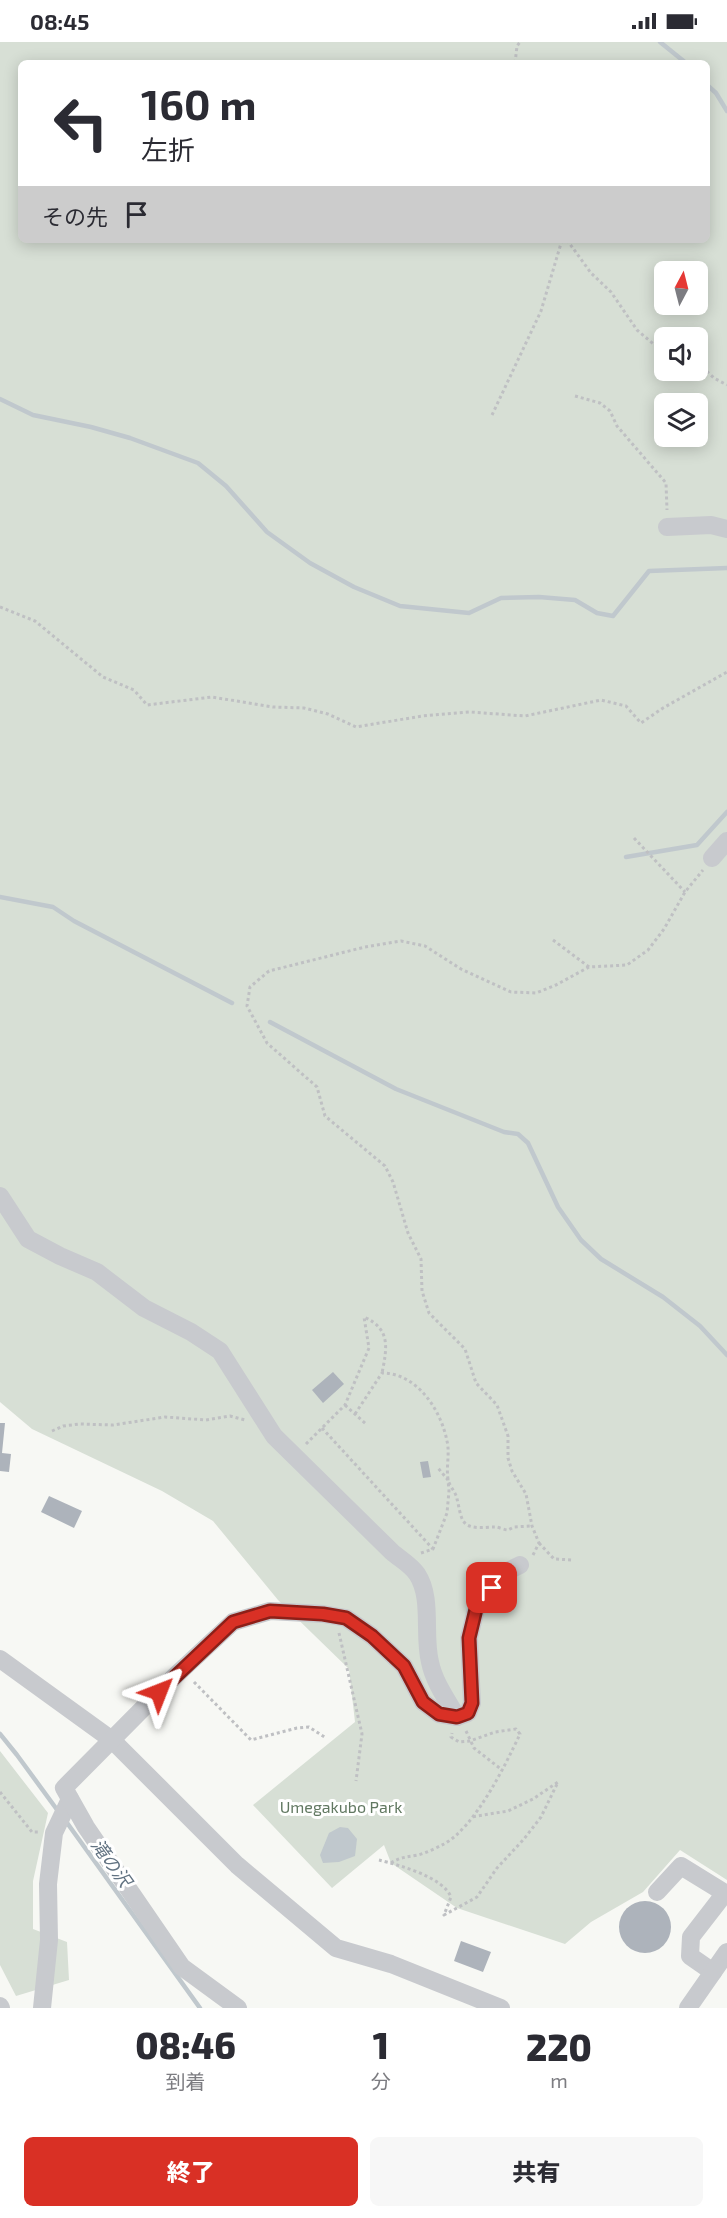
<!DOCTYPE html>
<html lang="ja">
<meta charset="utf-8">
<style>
body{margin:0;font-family:"Exo 2","Noto Sans JP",sans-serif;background:#f7f7f7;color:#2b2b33;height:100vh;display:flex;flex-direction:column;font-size:22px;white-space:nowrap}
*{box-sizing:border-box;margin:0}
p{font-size:20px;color:#7c7c81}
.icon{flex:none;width:33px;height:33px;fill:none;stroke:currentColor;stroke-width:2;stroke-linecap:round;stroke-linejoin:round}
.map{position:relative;height:1966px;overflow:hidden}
.panel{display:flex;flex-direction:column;background:#fff;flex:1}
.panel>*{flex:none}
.banner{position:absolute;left:18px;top:18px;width:692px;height:183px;border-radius:9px;box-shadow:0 3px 15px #0003;background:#fff;color:#2b2b33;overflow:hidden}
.needle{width:39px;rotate:7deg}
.tools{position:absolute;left:654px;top:219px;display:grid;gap:12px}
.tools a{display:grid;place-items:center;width:54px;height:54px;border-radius:9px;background:#fff;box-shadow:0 3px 15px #0003;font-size:30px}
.pin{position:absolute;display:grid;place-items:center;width:51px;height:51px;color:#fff;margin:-26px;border-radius:12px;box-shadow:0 3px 9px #0006}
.me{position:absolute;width:66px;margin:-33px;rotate:45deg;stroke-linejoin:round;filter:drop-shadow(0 0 4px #0008)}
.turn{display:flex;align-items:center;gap:21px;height:126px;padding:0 24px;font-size:27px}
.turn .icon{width:78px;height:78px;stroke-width:2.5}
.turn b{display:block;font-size:42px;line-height:51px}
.then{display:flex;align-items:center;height:57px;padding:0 24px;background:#0003;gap:12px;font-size:22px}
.eta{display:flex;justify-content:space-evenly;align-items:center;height:102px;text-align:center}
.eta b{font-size:36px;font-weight:800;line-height:42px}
.primary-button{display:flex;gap:12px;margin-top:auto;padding:12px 24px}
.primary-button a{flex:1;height:69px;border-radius:9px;background:#d93025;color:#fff;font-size:24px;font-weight:800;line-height:69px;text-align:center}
.primary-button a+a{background:#f7f7f7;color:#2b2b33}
.status{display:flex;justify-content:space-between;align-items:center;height:42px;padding:0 30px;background:#fff;direction:ltr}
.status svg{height:16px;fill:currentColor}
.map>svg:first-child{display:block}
</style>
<div class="status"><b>08:45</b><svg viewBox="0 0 49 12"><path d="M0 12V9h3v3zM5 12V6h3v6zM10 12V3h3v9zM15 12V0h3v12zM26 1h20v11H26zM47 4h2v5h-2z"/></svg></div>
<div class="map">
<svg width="727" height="1966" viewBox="0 0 727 1966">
<rect width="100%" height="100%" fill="#f7f8f4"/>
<g fill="#d7dfd5" fill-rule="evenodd">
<path d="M0 0H727V1838L680 1808 643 1850 591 1880 565 1902 457 1866 391 1821 384 1803 332 1846 253 1763 355 1680 349 1627 278 1558 213 1479 162 1449 32 1387 0 1360ZM21 21H706V198H21ZM664 230H698V262H664ZM664 296H698V328H664ZM664 362H698V394H664Z"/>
<polygon points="0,1709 48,1771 33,1839 33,1887 67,1900 69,1938 16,1954 0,1923"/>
</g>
<polygon fill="#c0c8cd" points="340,1785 348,1786 357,1797 355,1814 339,1820 323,1821 320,1813 329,1791"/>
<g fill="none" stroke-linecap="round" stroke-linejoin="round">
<g stroke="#c0c8cd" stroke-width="4.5">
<polyline points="660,0 686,21"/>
<polyline points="706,42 716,51 727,69"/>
<polyline points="0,357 33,373 91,385 130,396 198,421 226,444 267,490 310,521 354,545 400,564 469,571 501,556 539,555 575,558 597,571 613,574 649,529 727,526"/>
<polyline points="626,815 697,803 727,770"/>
<polyline points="0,855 53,865 74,879 232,961"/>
<polyline points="270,980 396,1047 504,1090 518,1092 528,1101 558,1165 581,1198 601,1217 663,1255 700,1284 727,1313"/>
<polyline points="0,1692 17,1713 58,1769"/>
<polyline points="65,1778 200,1966"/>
</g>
</g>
<g fill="#adb3bb">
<polygon points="333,1330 344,1342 323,1361 312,1348"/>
<polygon points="0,1381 5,1381 2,1411 11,1412 9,1430 0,1429"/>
<polygon points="428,1419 431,1435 423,1436 420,1420"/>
<polygon points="49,1454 82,1469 74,1486 41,1470"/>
<circle cx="645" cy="1885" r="26"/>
<polygon points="461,1899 491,1910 483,1930 454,1919"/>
</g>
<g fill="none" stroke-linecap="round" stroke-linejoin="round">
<g stroke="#bfc0c3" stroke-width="3" stroke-dasharray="3 3" stroke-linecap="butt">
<polyline points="515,21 517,4 520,0"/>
<polyline points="567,198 591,231 611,250 637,288 664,311"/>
<polyline points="698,321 714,336 727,343"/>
<polyline points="575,354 600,361 610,369 617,384 666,441 667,468"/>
<polyline points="492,373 541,269 562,198"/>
<polyline points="0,565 35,579 103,635 134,648 147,663 212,655 273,665 304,666 328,672 356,685 422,674 470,670 525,674 601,658 626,664 641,681 663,666 727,630"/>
<polyline points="634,796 685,850"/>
<polyline points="553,898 589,925"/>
<polyline points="345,1363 366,1382"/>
<path d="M355 1372 382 1331C417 1331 441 1368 447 1399 450 1412 446 1424 448 1437 449 1444 456 1450 457 1457 459 1464 460 1475 464 1480 470 1488 486 1485 495 1485 499 1485 504 1488 508 1488L514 1485 531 1484"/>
<polyline points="322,1386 433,1507"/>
<polyline points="52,1389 63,1384 80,1382 113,1383 165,1375 206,1378 230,1374 245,1378"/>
<path d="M306 1402 345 1363 369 1306 364 1275C391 1287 387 1306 382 1331"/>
<polyline points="539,1501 554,1517 572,1518"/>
<polyline points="421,1511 433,1507 447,1471 449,1449 448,1438 438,1426"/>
<polyline points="533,1513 539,1501 532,1484 526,1452 512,1429 508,1416 508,1394 497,1363 476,1341 465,1307 429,1271 422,1249 421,1217 408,1191 393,1140 385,1124 325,1074 317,1045 267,1001 247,964 250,945 269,929 365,905 401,899 425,904 461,927 511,950 536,951 556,943 589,925 627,923 648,908 664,887 685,850 703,828"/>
<polyline points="339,1591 362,1692 356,1739"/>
<polyline points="194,1640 251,1698 297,1686 309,1685 326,1696"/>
<polyline points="466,1689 474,1706 502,1728"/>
<polyline points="0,1750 32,1790 38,1790"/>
<path d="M379 1818C399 1823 443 1835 451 1855L444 1873 477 1855 497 1826 524 1797 541 1775 558 1740 533 1757 508 1769 471 1775"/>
<path d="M391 1821C400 1815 408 1815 418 1813 426 1811 436 1806 444 1802 475 1785 505 1724 520 1692L516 1687 495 1690 470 1699 459 1700 451 1695 452 1691"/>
</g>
<g stroke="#c8cace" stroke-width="18">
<polyline points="667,485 711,483 727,487"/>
<polyline points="712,816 727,799"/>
<path d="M0 1154 28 1197 60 1214 97 1230 144 1266 191 1290 220 1309 274 1394 392 1510C400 1517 411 1523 417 1532 433 1556 423 1593 430 1620 434 1640 447 1658 457 1675"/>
<polyline points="0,1617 112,1698 237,1823 336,1906 391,1922 501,1966"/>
<polyline points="657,1850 681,1824 725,1851 691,1895 690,1914 713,1930"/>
<polyline points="0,1964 1,1966"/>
<polyline points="42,1966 49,1898 48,1842 54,1791 70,1757"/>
<polyline points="238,1966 182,1925 86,1785 64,1746 175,1634 233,1580 270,1569 323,1572 346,1576 372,1594 404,1624 423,1660 439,1672 457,1675 468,1671 472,1661 469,1596 476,1567 506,1530 520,1523"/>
<polyline points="688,1966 727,1910"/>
</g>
</g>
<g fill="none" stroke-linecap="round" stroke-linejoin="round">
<g stroke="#8d1f18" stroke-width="15">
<polyline id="route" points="159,1650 233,1580 270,1569 323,1572 346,1576 372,1594 404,1624 423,1660 439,1672 457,1675 468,1671 472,1661 469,1596 476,1567 492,1546"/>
</g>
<use href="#route" stroke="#d93025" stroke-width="10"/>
</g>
<g text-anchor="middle" stroke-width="6" stroke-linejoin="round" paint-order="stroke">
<g font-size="16" fill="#617861" stroke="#fff">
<text x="341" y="1771">Umegakubo Park</text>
</g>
<g font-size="18" font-style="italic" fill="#627382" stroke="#fff">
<text transform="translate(111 1821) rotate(54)" y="6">滝の沢</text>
</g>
</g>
</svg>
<div class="tools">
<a><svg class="needle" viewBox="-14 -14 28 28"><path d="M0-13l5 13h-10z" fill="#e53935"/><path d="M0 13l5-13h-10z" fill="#7c7c81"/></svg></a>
<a><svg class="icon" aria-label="sound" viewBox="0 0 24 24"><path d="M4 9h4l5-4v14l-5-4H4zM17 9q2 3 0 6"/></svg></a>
<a><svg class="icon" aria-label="layers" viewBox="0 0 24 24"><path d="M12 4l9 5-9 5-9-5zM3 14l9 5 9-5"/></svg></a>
</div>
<div class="pin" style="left:492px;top:1546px;background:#d93025"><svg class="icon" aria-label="arrive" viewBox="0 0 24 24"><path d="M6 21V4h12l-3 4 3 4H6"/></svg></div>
<svg class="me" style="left:159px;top:1650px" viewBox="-20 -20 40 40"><path d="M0-17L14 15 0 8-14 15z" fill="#d93025" stroke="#fff" stroke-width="4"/></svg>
<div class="banner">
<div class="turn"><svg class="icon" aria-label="left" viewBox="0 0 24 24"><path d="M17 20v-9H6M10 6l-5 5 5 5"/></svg><div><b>160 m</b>左折</div></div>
<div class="then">その先<svg class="icon" aria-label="arrive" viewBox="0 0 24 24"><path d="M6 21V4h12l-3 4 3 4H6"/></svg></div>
</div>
</div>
<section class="panel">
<div class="eta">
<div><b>08:46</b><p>到着</p></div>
<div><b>1</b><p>分</p></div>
<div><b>220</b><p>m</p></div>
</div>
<div class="primary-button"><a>終了</a><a>共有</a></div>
</section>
